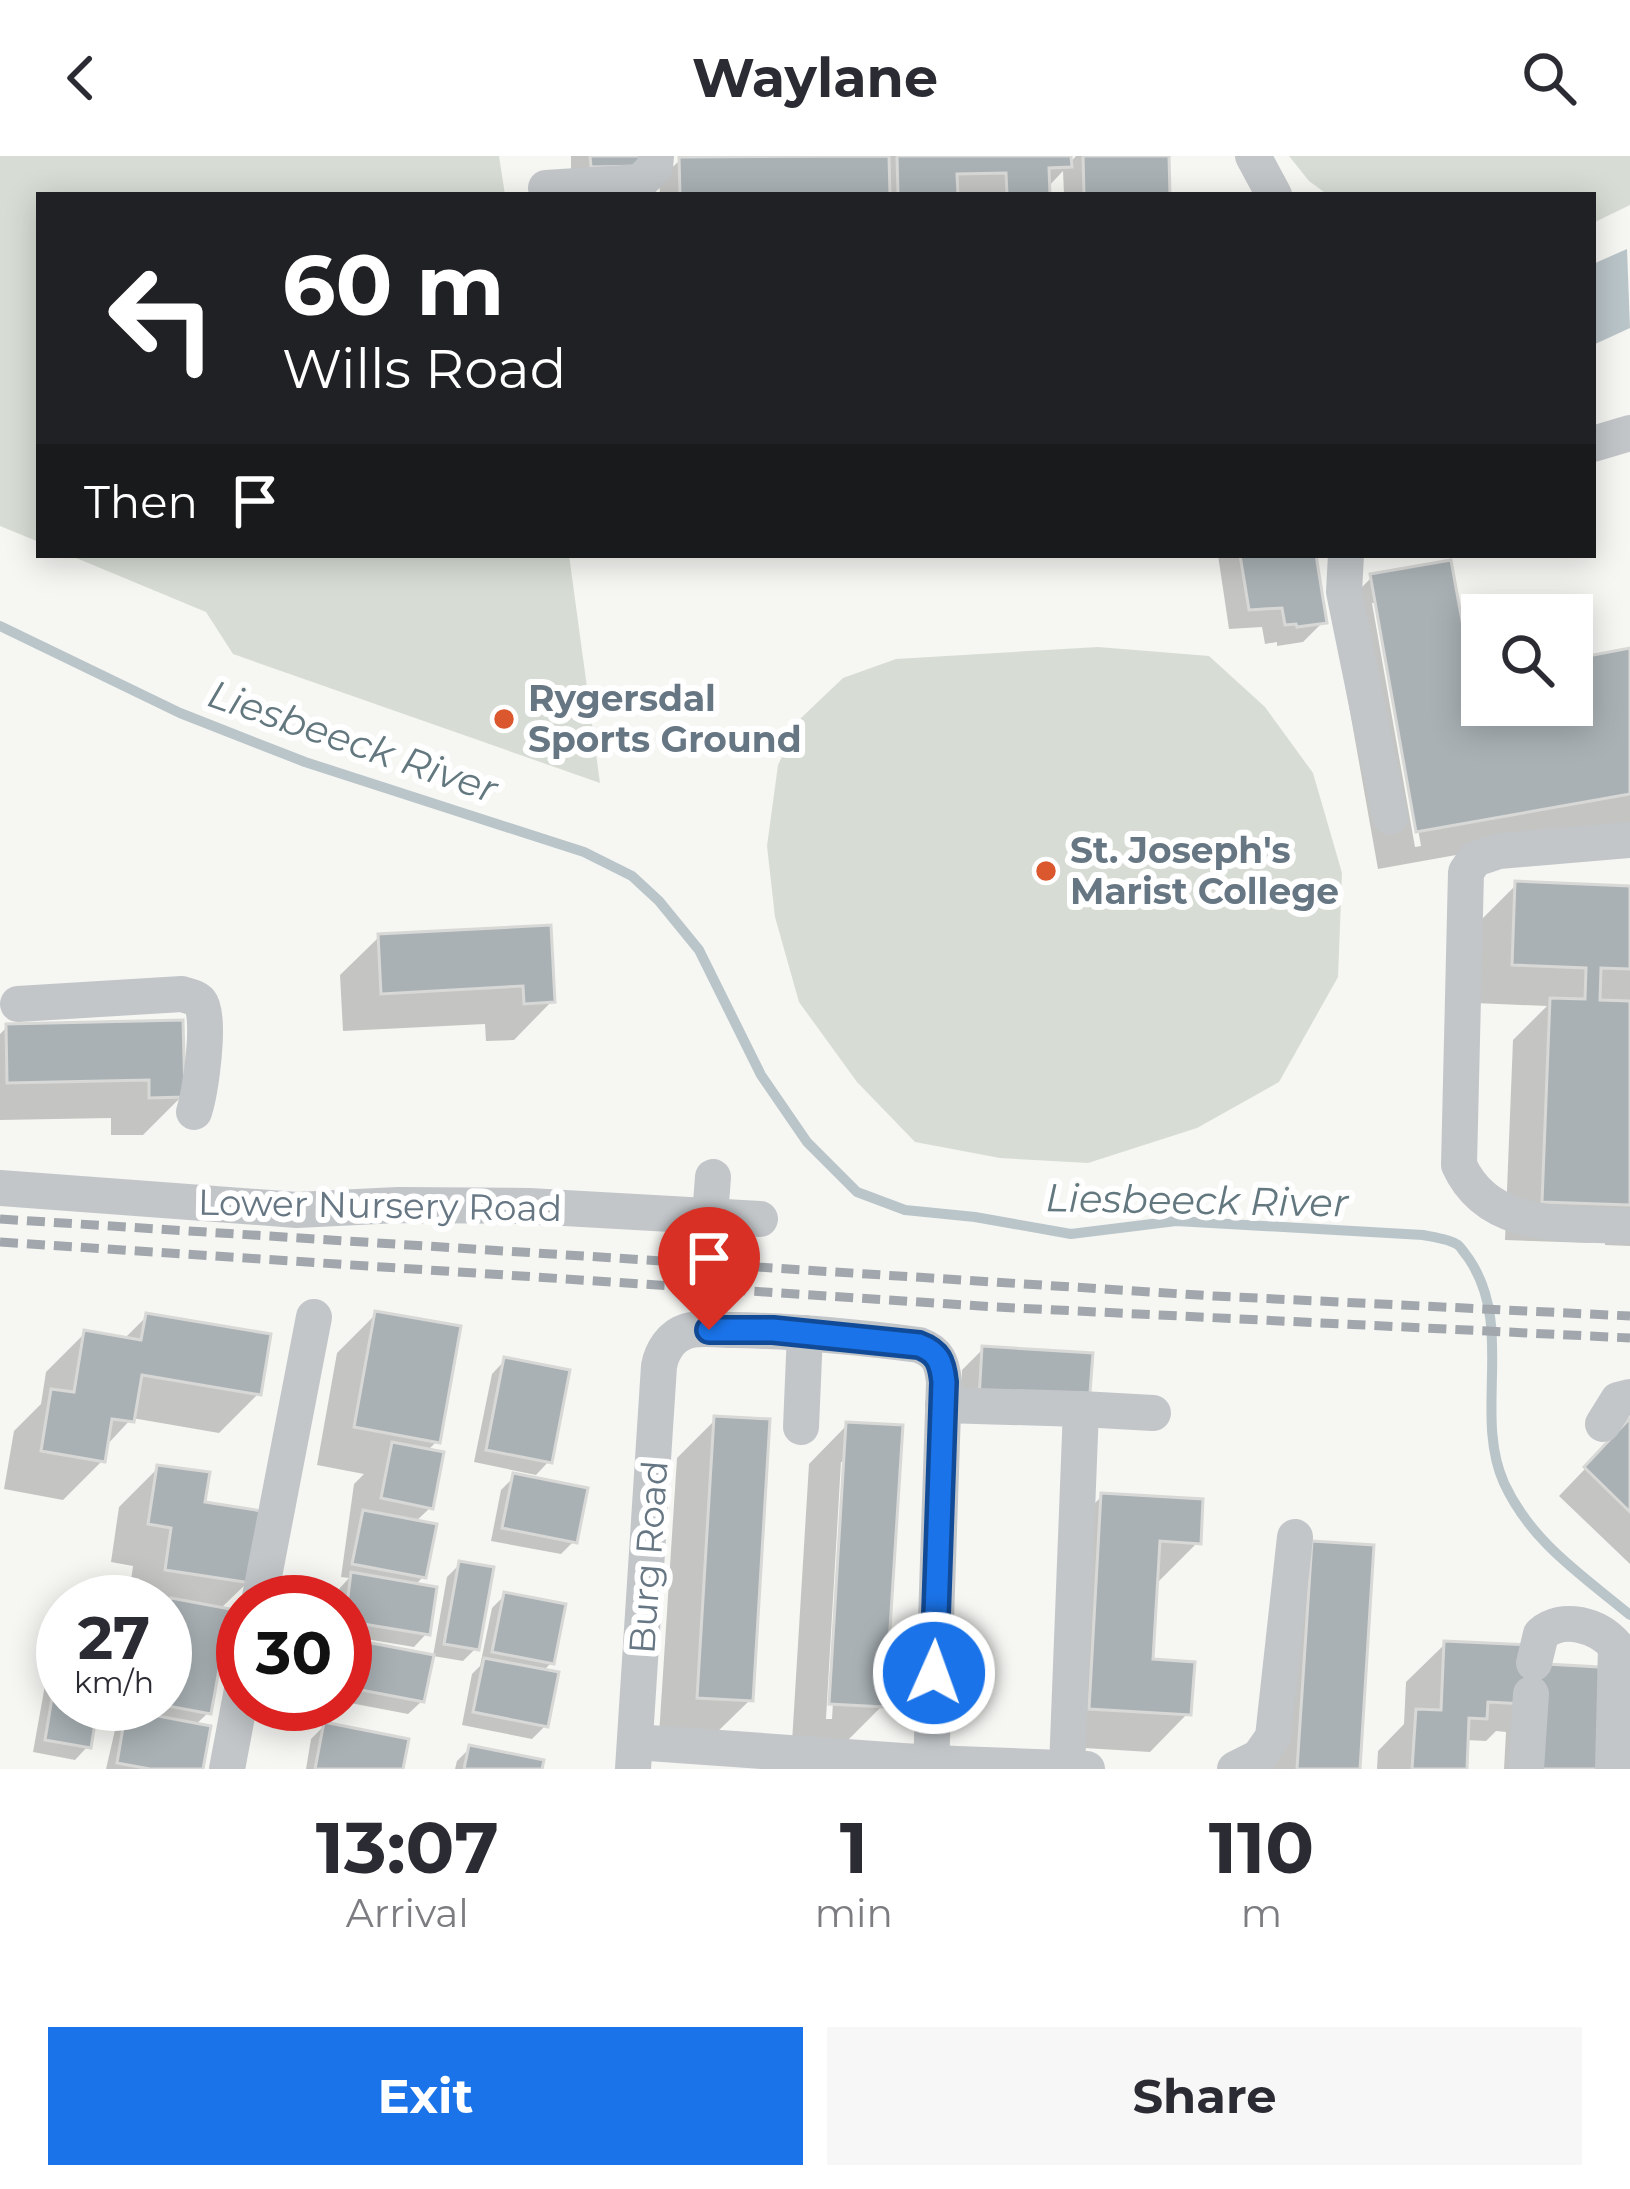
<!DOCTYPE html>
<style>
body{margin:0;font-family:Montserrat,sans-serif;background:#f7f7f7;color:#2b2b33;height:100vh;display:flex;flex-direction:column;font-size:45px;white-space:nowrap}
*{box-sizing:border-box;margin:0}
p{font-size:39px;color:#7c7c81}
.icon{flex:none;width:66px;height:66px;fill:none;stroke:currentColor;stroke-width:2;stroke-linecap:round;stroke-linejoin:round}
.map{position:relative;height:1613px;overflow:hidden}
.sheet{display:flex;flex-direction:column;background:#fff;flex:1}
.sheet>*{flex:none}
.hud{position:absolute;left:36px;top:36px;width:1560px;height:366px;border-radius:0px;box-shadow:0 6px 30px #0003;background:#202124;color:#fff;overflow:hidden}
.buttons{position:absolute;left:1461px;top:438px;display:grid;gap:24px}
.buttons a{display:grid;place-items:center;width:132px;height:132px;border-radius:0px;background:#fff;box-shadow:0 6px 30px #0003;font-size:60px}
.speed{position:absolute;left:36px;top:1419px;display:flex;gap:24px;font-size:60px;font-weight:700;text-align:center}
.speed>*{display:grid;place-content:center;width:156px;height:156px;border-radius:50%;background:#fff;box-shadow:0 6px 30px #0003;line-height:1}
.speed small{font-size:30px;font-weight:400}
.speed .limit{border:18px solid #d22;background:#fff;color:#111}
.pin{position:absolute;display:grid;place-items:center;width:102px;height:102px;color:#fff;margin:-123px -51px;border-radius:50% 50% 50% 0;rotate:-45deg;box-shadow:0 0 12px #0007}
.pin .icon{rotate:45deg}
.me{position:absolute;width:132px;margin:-66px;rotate:2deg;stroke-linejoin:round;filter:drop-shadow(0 0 9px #0008)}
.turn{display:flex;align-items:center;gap:42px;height:252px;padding:0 48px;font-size:54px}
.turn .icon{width:156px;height:156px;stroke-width:2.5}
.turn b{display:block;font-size:84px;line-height:102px}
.then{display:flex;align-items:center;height:114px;padding:0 48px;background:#0003;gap:24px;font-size:45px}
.eta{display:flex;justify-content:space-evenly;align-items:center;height:204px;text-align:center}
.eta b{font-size:72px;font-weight:700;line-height:84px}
.button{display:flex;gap:24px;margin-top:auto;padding:24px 48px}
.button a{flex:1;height:138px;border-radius:0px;background:#1a73e8;color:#fff;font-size:48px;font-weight:700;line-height:138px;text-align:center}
.button a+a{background:#f7f7f7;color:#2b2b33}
header{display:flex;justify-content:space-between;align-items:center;height:156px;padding:0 48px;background:#fff;font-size:54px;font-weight:700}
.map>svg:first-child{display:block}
</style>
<header><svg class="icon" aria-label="back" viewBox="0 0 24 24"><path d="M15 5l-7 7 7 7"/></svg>Waylane<svg class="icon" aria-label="search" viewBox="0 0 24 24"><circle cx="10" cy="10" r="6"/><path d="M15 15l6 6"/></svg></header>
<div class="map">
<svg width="1630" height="1613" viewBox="0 0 1630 1613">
<rect width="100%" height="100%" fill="#f6f6f3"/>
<g fill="#d7ddd4">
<polygon points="0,0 499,0 505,39 39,39 39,386 0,370"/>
<polygon points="1289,0 1630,0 1630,49 1593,67 1593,39 1328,39 1309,25"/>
<polygon points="69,399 569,399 600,627 233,498 206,456"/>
<polygon points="1098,491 1209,500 1265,551 1313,617 1342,717 1338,821 1279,926 1197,972 1088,1007 1000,1002 915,986 857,926 799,846 775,761 767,690 778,609 801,562 843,522 896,503"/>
</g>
<polygon fill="#bac5c9" points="1627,93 1630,172 1593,189 1593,108"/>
<g fill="#0003" fill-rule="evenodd">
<polygon points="571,0 638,0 571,30"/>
<polygon points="807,0 1068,0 1069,8 1076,0 1166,0 1167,39 1064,39 1063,15 1047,32 1047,39 987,39 986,36 955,39 660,39 659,24 680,4"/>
<polygon points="1218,399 1313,399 1323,466 1303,486 1277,490 1277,486 1265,488 1262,471 1229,473"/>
<path d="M1372 421 1469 524 1482 522V549H1572V506L1630 495V668L1378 713 1333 460ZM1372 447H1378L1421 690 1415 691Z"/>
<polygon points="1517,728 1630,733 1630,1090 1605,1089 1606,1072 1591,1087 1505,1084 1513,884 1547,850 1475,847 1478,767"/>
<polygon points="548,772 552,845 514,884 486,885 485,868 343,875 340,819 379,781"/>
<polygon points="180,867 182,940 143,979 111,979 111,962 0,964 0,878 7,871"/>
<polygon points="376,1158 437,1285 426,1296 430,1352 414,1367 424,1420 414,1430 427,1477 414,1491 354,1481 353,1486 422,1545 408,1558 345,1546 345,1446 337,1446 339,1433 349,1422 341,1421 354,1328 364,1318 317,1309 337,1197"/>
<polygon points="147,1160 258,1238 219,1277 132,1262 104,1292 102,1305 63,1344 4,1333 14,1275 41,1248 46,1216 85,1177 123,1184"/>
<polygon points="983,1193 1087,1249 960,1263 962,1214"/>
<polygon points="505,1204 549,1305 536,1319 474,1306 492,1218"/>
<polygon points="716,1263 750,1544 711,1582 659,1579 677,1302"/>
<polygon points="1630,1266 1630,1408 1559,1340"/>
<path d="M847 1269 882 1550 843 1589 792 1586 809 1308ZM841 1306H847L832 1563H826Z"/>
<polygon points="158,1312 202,1349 248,1426 219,1454 208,1557 194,1570 200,1613 106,1613 121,1548 165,1548 165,1446 128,1446 133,1410 111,1406 119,1351"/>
<polygon points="514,1321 574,1385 561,1398 491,1385 501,1334"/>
<polygon points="1102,1340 1198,1386 1159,1425 1155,1425 1150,1506 1188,1557 1150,1596 1051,1590 1063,1379"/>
<polygon points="1313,1388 1357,1613 1262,1613"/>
<polygon points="460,1408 476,1492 463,1505 433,1500 447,1421"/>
<polygon points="505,1439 551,1507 542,1516 546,1569 532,1583 462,1569 472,1518 480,1510 492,1452"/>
<polygon points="1445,1488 1603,1613 1504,1613 1506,1576 1496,1575 1486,1585 1465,1584 1464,1613 1377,1613 1378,1595 1404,1568 1406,1526"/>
<polygon points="58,1515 63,1516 63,1548 95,1548 88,1590 75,1604 33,1596 45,1529"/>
<polygon points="325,1569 400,1613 306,1613 311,1583"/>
<polygon points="470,1592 539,1613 455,1613 457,1605"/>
</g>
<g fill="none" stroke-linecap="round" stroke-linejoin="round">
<path stroke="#bac5c9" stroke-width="10" d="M0 470 180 557 305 606 584 696 632 720 659 745 699 794 761 919 807 986 857 1036 905 1054 975 1061 1071 1078 1176 1065 1423 1079C1433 1081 1450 1083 1458 1089 1460 1090 1468 1102 1469 1103 1515 1171 1473 1258 1504 1327 1531 1386 1582 1419 1630 1459"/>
</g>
<g fill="#a9b1b5" stroke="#d8d8d6" stroke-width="3">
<polygon points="590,0 641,0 641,10 591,11"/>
<polygon points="889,0 890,39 680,39 679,1"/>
<polygon points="897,0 1071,0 1072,11 1049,12 1050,39 1007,39 1006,17 957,18 958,39 898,39"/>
<polygon points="1083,0 1169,0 1170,39 1084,39"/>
<polygon points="1240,399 1316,399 1327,467 1297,471 1296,468 1285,469 1282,452 1249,454"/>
<polygon points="1451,404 1472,520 1482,519 1482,549 1572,549 1572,503 1630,492 1630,638 1416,676 1370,418"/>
<polygon points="1515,725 1630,730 1630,813 1601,812 1600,844 1630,845 1630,1049 1542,1046 1550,842 1585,843 1586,812 1512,809"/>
<polygon points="551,769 555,846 524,848 523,830 381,838 378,778"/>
<polygon points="183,864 185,941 149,942 149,924 7,927 6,868"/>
<polygon points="375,1155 461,1170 440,1287 354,1271"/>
<polygon points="146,1157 271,1178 261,1239 142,1219 134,1266 112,1263 105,1306 41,1295 51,1233 74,1236 84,1174 141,1184"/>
<polygon points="982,1190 1093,1197 1089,1250 979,1244"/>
<polygon points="504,1201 570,1214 552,1307 486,1294"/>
<polygon points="714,1260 770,1263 753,1545 697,1542"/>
<polygon points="1630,1262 1630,1356 1584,1311"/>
<polygon points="846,1266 903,1269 885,1551 829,1548"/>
<polygon points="392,1286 444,1296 433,1353 381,1342"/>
<polygon points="157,1309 210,1316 205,1346 262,1355 251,1427 165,1414 171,1372 148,1368"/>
<polygon points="513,1317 588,1332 577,1387 502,1372"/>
<polygon points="1101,1337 1203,1343 1201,1388 1160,1385 1153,1503 1195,1506 1191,1559 1089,1553"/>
<polygon points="363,1354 437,1368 426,1422 352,1408"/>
<polygon points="1312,1385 1374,1389 1360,1613 1297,1613"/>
<polygon points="459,1405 494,1411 479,1494 444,1488"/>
<polygon points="351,1416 437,1431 430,1479 345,1465"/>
<polygon points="504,1436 566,1448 554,1508 492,1496"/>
<polygon points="171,1442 230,1453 211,1558 157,1548 165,1548 165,1474"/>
<polygon points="345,1482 434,1499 424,1546 345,1531"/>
<polygon points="1444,1485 1531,1489 1529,1507 1599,1511 1606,1613 1539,1613 1527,1548 1488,1546 1487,1563 1469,1562 1467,1613 1412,1613 1416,1553 1441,1554"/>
<polygon points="484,1502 559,1516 548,1571 473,1556"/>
<polygon points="57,1512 63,1513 63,1548 98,1548 91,1592 45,1584"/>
<polygon points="126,1554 211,1570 203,1613 150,1613 117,1607"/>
<polygon points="324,1566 409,1583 403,1613 315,1613"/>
<polygon points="469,1589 544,1604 542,1613 464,1613"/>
</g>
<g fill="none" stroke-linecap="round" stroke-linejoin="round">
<g stroke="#c2c6c9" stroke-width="36">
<polyline points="1253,0 1274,39"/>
<polyline points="546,32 640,26 655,11 656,0"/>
<polyline points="1593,288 1630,277"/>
<polyline points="1346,399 1344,436 1390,661"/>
<path d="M1630 684 1499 695 1475 703 1466 716 1459 1009C1489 1076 1568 1067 1630 1070"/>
<path d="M18 848 182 838C188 840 196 841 200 846 212 860 200 938 194 956"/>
<polyline points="0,1032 297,1054 398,1049 529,1050 760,1063"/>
<polyline points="710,1060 713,1021"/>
<polyline points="943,1249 1081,1253 1067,1612"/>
<polyline points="1081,1253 1153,1257"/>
<polyline points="1603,1268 1618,1244 1630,1241"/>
<polyline points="801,1271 805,1177"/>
<polyline points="259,1446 314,1161"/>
<path d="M1534 1507 1541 1478C1563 1459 1598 1469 1616 1490L1613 1613"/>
<polyline points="635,1586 931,1607 1087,1613"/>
<polyline points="227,1613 243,1528"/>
<path d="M633 1613 659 1210C662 1195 671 1180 687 1175 701 1171 719 1174 733 1174 795 1175 857 1181 919 1189 938 1196 942 1206 944 1226L931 1613"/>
<polyline points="1235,1613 1259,1601 1273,1581 1295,1381"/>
<polyline points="1526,1613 1531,1538"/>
</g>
<g stroke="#a1a7ac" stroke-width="9" stroke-dasharray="18 9" stroke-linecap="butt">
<polyline points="0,1063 1214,1140 1630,1160"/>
<polyline points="0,1086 995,1151 1630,1182"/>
</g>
</g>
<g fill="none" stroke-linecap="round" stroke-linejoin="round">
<g stroke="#114b97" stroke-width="30">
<path id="route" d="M709 1174H773L919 1189C938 1196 942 1206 944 1226L934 1517"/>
</g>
<use href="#route" stroke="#1a73e8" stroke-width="21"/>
</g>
<g fill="#db572e" stroke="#fff" stroke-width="4.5">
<circle cx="504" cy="563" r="12"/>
<circle cx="1046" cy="715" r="12"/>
</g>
<g text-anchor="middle" stroke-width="12" stroke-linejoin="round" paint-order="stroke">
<g font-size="36" font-weight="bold" fill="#667683" stroke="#fff" text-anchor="start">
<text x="528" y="555">Rygersdal<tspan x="528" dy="41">Sports Ground</tspan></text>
<text x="1070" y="707">St. Joseph's<tspan x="1070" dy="41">Marist College</tspan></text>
</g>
<g font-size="36" fill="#667683" stroke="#fff">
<text transform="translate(380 1049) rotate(1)" y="13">Lower Nursery Road</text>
<text transform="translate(648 1401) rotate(-86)" y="13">Burg Road</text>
</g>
<g font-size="39" font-style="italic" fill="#63777f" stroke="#fff">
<text transform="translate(353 585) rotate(19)" y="14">Liesbeeck River</text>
<text transform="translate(1197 1044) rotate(1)" y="14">Liesbeeck River</text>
</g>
</g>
</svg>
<div class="buttons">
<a><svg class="icon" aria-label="search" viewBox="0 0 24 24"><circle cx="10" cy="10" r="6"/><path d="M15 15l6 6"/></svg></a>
</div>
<div class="speed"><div>27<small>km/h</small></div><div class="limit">30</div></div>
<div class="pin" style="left:709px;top:1174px;background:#d93025"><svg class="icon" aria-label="arrive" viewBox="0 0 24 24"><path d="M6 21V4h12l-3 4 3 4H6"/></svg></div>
<svg class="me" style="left:934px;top:1517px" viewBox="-20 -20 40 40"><circle r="17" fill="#1a73e8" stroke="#fff" stroke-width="3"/><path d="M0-11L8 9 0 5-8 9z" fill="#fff"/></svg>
<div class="hud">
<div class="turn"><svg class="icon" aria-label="left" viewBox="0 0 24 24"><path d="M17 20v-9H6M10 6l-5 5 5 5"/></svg><div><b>60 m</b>Wills Road</div></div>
<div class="then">Then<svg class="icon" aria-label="arrive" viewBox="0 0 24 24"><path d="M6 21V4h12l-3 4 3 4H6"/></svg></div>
</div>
</div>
<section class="sheet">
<div class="eta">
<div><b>13:07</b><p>Arrival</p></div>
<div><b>1</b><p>min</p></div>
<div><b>110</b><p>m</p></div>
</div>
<div class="button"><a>Exit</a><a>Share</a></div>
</section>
